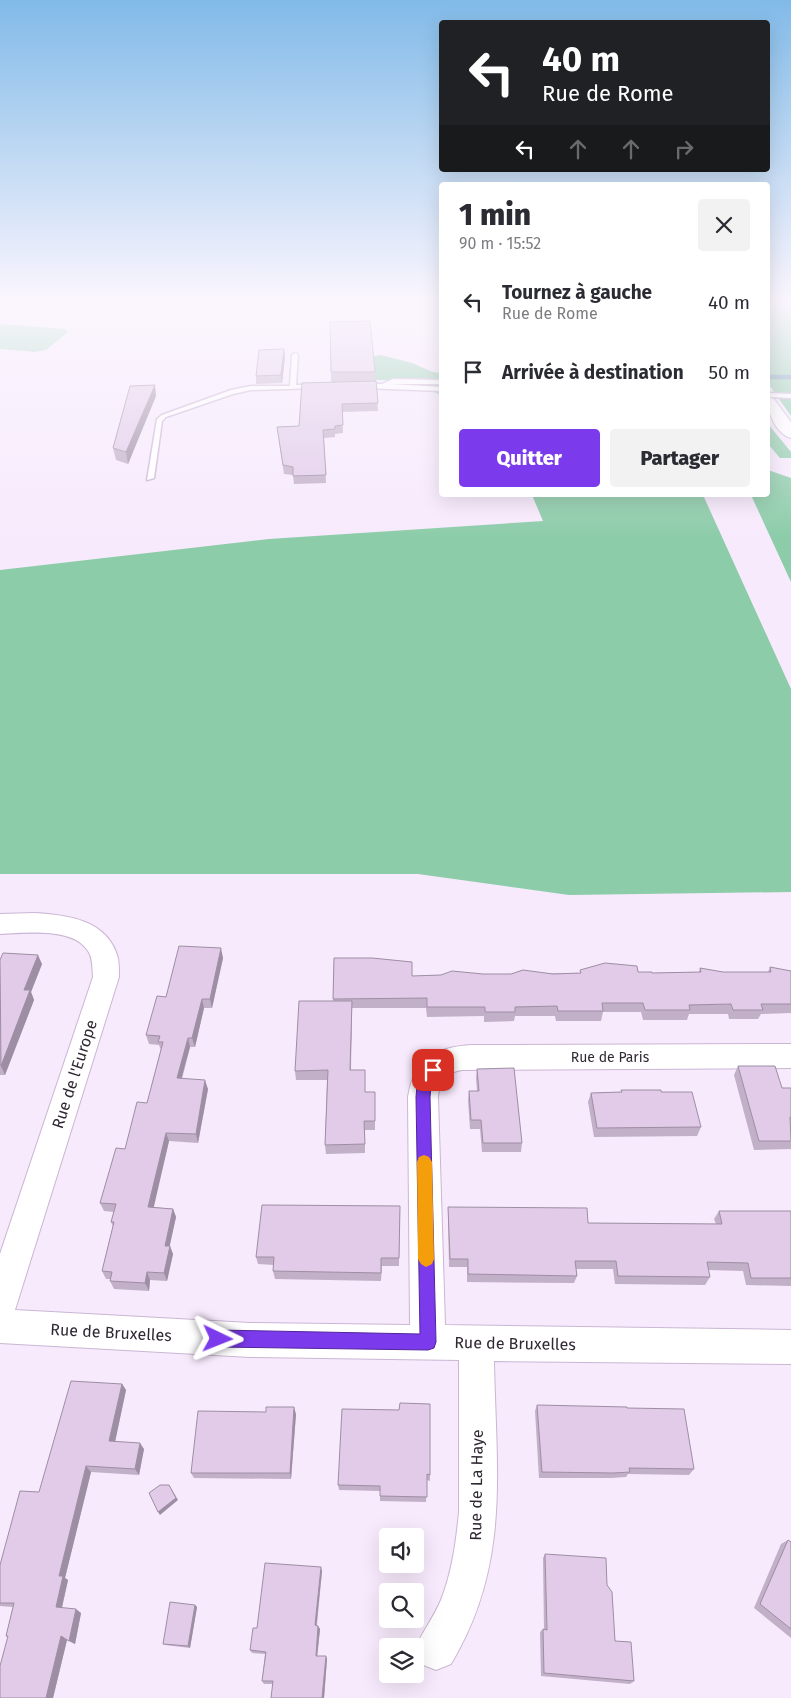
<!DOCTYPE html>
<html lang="fr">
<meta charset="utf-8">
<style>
body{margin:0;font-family:"Fira Sans",sans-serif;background:#f2f2f3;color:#2b2b33;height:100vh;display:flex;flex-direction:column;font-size:19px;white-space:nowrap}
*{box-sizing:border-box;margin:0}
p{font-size:16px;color:#7c7c81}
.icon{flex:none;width:28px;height:28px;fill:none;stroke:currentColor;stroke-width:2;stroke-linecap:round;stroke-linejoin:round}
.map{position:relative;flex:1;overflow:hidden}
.details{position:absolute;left:439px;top:182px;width:331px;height:315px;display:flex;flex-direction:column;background:#fff;border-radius:5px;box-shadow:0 5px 20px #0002}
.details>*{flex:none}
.guide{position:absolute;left:439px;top:20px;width:331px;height:152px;border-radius:5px;box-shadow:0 5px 20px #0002;background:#202124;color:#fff;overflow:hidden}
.tools{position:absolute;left:379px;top:1528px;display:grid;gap:10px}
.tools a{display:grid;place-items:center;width:45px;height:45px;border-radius:5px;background:#fff;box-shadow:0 5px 20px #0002;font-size:25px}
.pin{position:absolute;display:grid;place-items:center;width:42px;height:42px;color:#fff;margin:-21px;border-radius:10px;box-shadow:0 2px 8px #0006}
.me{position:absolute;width:55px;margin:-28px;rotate:92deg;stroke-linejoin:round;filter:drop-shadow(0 0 4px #0008)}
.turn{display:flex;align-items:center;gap:18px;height:105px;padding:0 20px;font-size:22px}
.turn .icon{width:65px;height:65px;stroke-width:2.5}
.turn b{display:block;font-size:35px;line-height:42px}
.lanes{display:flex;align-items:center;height:48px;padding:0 20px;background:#0003;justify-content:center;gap:25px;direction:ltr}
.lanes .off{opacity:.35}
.round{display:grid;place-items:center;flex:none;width:52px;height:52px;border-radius:5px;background:#f2f2f3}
.summary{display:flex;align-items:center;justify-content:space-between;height:85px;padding:0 20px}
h1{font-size:30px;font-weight:800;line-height:38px}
.action{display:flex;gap:10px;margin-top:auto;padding:10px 20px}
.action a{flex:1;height:58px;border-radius:5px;background:#7c3aed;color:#fff;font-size:20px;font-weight:800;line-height:58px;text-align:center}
.action a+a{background:#f2f2f3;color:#2b2b33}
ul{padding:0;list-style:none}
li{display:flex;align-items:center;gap:15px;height:70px;padding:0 20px}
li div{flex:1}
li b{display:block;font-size:19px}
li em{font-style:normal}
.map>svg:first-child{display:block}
</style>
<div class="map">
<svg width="791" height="1698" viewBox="0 0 791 1698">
<rect width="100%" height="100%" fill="#f7eafc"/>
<polygon fill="#93d2b0" points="0,324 64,329 68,332 46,350 35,352 0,349"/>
<g fill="#8ccca9">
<polygon points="768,301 791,301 791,416 768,383"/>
<path d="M381 355 412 363 433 372 441 373V395C417 384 402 379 375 380L373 356Z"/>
<polygon points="768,424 791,452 791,458 780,458 768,444"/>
<polygon points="768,470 791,478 791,582 751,495 768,495"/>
<polygon points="532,495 703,495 791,689 791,892 569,895 418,874 0,874 0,570 269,539 543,521"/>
</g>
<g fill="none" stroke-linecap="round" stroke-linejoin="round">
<polyline stroke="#6c95b1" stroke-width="4.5" points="769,377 791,377"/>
<g stroke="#cbb6d3" stroke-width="3">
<g id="service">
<polygon points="295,353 298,355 296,385 317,385 320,387 319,388 251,390 233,394 166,417 162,421 154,478 147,480 157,419 162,415 231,390 251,386 290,386 292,355"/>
<polygon points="393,379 441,380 441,384 391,384 441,387 441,391 363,388 360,386 363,384 382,384"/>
<polygon points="768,393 791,394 791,398 768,397"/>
</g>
</g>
<g stroke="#cbb6d3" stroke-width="2">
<path id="minor" d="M35 913C68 915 108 920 118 958 119 964 119 971 119 977L15 1310 250 1323 410 1325 408 1097C414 1059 435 1047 472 1045L791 1044V1068L462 1070C445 1073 440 1081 438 1097L445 1325 791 1330V1364L494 1361C496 1471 511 1564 451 1664L436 1670 421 1664 415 1649C422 1632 434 1617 441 1600 452 1572 456 1542 459 1512V1360L250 1357 0 1343V1254L93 977C92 968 93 958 88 951 73 927 25 933 0 934V914Z"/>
</g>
<g stroke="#cbb6d3" stroke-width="2">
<path id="tertiary" d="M768 397 774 399 791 422V438C776 434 766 411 768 397Z"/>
</g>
<use href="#service" fill="#fff" fill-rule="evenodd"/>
<use href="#minor" fill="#fff" fill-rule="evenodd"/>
<use href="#tertiary" fill="#fff" fill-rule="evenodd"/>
</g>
<g fill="#c2afc8">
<polygon points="330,322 375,372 378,411 342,412 343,433 335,434 335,437 324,438 326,483 294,484 293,475 284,474 277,427 299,426 331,382"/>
<polygon points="284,349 285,357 282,383 256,384 256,376"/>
<polygon points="156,396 128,464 116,460 113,448"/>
<polygon points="223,958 212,1008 204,1008 195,1047 190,1047 182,1079 208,1089 198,1143 169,1141 153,1207 173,1209 176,1217 169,1246 173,1254 167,1281 150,1280 149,1291 114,1289 110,1281 110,1279 106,1279 102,1271 113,1226 111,1222 114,1212 104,1211 100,1203 125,1149 147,1103 161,1050 159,1045 149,1044 146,1035 166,997"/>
<polygon points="334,958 412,976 580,973 580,970 638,972 652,973 699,972 700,968 723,972 768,972 770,967 791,971 791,1013 761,1014 758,1019 729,1019 728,1014 689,1014 687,1020 643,1020 641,1012 603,1012 601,1021 556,1021 555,1016 515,1016 514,1021 484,1022 484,1016 427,1017 426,1008 352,1008 351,1070 365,1070 365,1092 375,1092 375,1130 365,1130 365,1153 326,1154 325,1145 327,1080 296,1080 295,1071 333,1001"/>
<polygon points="0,960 42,964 31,992 34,1000 5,1075 0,1075"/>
<polygon points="738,1066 782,1088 791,1088 791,1149 754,1150 734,1075"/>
<polygon points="477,1069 522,1143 521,1152 482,1152 480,1129 470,1129 468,1100 469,1091 477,1091 476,1078"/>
<polygon points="621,1090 661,1092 701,1127 697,1136 594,1137 588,1102 591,1093 621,1092"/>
<polygon points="400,1206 399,1266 382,1266 381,1281 275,1279 273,1271 274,1265 258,1264 256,1257"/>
<polygon points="448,1207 588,1223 716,1224 714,1219 719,1211 791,1211 791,1286 746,1285 743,1271 708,1270 710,1277 705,1285 615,1284 613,1269 576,1269 577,1276 574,1283 467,1282 467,1267 449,1267 448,1215"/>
<polygon points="122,1384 126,1390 115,1441 144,1449 139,1475 91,1472 65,1578 68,1580 62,1608 81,1613 75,1644 67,1640 53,1698 0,1698 8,1637 6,1636 13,1607 0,1606 0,1565 39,1492"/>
<polygon points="537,1405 694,1469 689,1475 628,1474 626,1477 611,1478 539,1478 535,1411"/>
<polygon points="399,1410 430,1475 430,1481 427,1480 426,1502 380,1501 380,1491 339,1490 338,1485"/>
<polygon points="296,1414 291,1479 194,1478 191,1473"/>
<polygon points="788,1540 791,1542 791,1638 754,1608 781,1544"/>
<polygon points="545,1554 607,1585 615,1641 634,1681 630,1684 541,1676 540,1632 543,1629 544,1629 543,1558"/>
<polygon points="322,1571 317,1625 318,1626 320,1629 317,1656 327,1659 324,1698 271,1698 273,1684 264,1684 262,1681 265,1654 252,1653 250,1650 257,1628"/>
<polygon points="195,1605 197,1607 190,1648 165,1645 163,1644"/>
</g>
<g fill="#9e8ea3">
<polygon points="284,349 285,357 282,383 281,375"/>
<polygon points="155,385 156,396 128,464 126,452"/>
<polygon points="221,948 223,958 212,1008 210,999"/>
<polygon points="38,955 42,964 31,992 34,1000 5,1075 1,1066 24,990"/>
<polygon points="202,999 204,1008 195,1047 192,1038"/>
<polygon points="352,1001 352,1010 350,1079 350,1070"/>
<polygon points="188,1038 190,1047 179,1087 177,1078"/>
<polygon points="205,1080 208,1089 198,1143 196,1134"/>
<polygon points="166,1133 169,1141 152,1215 148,1207"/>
<polygon points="173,1209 176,1217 168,1254 165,1246"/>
<polygon points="170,1246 173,1254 167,1281 164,1273"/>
<polygon points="147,1272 150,1280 149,1291 145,1283"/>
<polygon points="122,1384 126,1390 114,1447 109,1441"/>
<polygon points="294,1407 296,1414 291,1479 290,1473"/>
<polygon points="140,1443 144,1449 139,1475 135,1469"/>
<polygon points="86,1466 91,1472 65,1578 68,1580 61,1611 56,1607 59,1576"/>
<polygon points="169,1485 178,1500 160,1515 158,1512"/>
<polygon points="321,1567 322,1571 316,1628 315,1625"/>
<polygon points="195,1605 197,1607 190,1648 188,1646"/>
<polygon points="76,1609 81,1613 75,1644 69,1641"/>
<polygon points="318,1626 320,1629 317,1658 316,1656"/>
<polygon points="61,1636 67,1640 53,1698 46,1698"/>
<polygon points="326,1656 327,1659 324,1698 322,1698"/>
</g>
<g fill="#e1cbe9" stroke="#9e8ea3">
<polygon points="370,321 375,372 331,372 330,322"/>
<polygon points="284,349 281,375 256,376 259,350"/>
<polygon points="376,381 378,403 342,404 343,425 335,426 335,429 323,430 326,475 293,476 293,467 283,465 277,427 299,426 302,383"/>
<polygon points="155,385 126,452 113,448 130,386"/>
<polygon points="179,946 221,948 210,999 202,999 192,1038 188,1038 177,1078 205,1080 196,1134 166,1133 148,1207 173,1209 165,1246 170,1246 164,1273 147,1272 145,1283 110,1281 112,1272 102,1271 114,1222 111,1222 116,1204 100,1203 116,1148 125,1149 137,1102 147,1103 163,1042 158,1042 160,1036 146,1035 157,996 166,997"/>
<polygon points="3,953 38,955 24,990 30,990 1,1066 0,960"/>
<polygon points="334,958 372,958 412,962 412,976 441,975 452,971 483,974 511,974 523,970 553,974 581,973 580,970 605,963 637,966 638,972 652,972 652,973 701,972 700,968 723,972 771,972 770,967 791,971 791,1004 761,1004 763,1010 733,1010 731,1004 689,1005 690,1010 645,1010 643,1003 602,1003 603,1011 558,1011 557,1006 515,1007 515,1012 485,1012 485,1007 427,1007 427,998 333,999"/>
<polygon points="299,1001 352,1001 350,1070 365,1070 365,1092 375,1092 375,1121 364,1121 365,1144 325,1145 328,1070 295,1071"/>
<polygon points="738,1066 775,1066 782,1088 791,1088 791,1117 790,1117 791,1141 759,1141"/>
<polygon points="514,1068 522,1143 483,1143 481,1120 471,1120 469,1091 479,1091 477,1069"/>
<polygon points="621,1090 661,1090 661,1092 692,1092 701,1127 597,1128 591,1093 622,1092"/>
<polygon points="262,1205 400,1206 399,1258 381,1258 381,1273 273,1271 274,1257 256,1257"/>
<polygon points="448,1207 587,1208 588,1223 722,1224 719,1211 791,1211 791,1278 751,1278 748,1263 707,1262 710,1277 618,1276 616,1261 575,1261 577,1276 468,1274 468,1259 450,1259"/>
<polygon points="71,1381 122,1384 109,1441 140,1443 135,1469 86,1466 59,1576 63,1576 56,1607 76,1609 69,1641 61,1636 46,1698 0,1698 0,1666 8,1636 6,1636 14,1603 0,1603 0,1565 20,1491 39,1492"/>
<polygon points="400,1403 430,1404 430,1475 427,1474 427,1497 380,1496 380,1486 338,1485 342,1409 399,1410"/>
<polygon points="537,1405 627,1407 627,1408 684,1409 694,1469 629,1468 630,1472 614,1473 542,1472"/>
<polygon points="266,1407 294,1407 290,1473 191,1473 198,1411 266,1412"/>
<polygon points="160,1485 169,1485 176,1498 158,1512 149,1493"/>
<polygon points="788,1540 791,1542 791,1629 760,1604"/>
<polygon points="545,1554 606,1558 607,1585 612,1592 615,1641 631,1642 634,1681 544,1673 543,1629 547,1630"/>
<polygon points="265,1563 321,1567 315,1625 318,1626 316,1656 326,1656 322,1698 271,1698 273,1681 262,1681 266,1652 250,1650 253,1628 257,1628"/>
<polygon points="170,1602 195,1605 188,1646 163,1644"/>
</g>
<linearGradient id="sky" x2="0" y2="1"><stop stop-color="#81bae8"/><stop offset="0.56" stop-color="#fbf6fe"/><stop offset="1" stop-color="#fbf6fe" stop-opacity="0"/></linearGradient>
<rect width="791" height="538" fill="url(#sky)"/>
<polygon fill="#7c3aed" stroke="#51269a" points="433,1064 438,1065 440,1070 431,1086 430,1097 436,1342 434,1348 428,1350 218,1347 212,1345 209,1339 212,1333 218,1330 420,1334 416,1097 417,1086 428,1065"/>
<polygon fill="#f59e0b" points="424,1155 429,1157 432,1162 434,1259 432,1264 426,1267 421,1264 418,1259 417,1162 419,1157"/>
<g text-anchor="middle" stroke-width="4" stroke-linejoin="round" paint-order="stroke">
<g font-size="14" fill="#2f2732" stroke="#fff">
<text x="610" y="1062">Rue de Paris</text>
</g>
<g font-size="16" fill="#2f2732" stroke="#fff">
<text transform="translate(74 1074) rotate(-72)" y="6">Rue de l'Europe</text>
<text transform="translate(111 1332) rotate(3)" y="6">Rue de Bruxelles</text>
<text transform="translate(515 1343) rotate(1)" y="6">Rue de Bruxelles</text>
<text transform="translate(476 1485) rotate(-89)" y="6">Rue de La Haye</text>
</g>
</g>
</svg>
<div class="tools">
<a><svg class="icon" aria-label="sound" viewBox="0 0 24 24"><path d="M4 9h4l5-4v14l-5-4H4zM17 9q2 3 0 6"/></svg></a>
<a><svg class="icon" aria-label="search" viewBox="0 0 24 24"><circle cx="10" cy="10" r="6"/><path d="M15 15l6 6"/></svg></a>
<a><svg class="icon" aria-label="layers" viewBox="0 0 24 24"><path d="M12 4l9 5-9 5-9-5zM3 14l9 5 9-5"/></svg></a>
</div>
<div class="pin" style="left:433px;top:1070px;background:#d93025"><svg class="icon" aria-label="arrive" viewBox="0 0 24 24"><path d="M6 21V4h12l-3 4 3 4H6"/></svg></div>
<svg class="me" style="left:218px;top:1339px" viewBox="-20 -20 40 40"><path d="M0-17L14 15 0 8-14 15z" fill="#7c3aed" stroke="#fff" stroke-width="4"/></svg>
<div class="guide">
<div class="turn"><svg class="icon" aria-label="left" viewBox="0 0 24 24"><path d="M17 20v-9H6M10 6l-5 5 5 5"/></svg><div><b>40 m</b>Rue de Rome</div></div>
<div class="lanes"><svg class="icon" aria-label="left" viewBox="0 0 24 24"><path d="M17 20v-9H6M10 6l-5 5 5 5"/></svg><svg class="icon off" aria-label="ahead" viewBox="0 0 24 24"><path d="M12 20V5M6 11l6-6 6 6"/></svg><svg class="icon off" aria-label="ahead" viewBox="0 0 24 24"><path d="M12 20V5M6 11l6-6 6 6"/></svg><svg class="icon off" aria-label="right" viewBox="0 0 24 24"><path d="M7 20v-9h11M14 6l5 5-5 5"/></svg></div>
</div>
<section class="details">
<div class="summary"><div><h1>1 min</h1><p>90 m · 15:52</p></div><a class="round"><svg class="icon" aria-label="close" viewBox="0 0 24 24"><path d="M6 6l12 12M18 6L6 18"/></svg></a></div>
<ul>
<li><svg class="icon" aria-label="left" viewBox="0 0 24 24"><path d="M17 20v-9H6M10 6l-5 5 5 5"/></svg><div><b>Tournez à gauche</b><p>Rue de Rome</p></div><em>40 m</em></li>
<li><svg class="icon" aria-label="arrive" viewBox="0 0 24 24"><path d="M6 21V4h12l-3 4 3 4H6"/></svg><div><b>Arrivée à destination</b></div><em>50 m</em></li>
</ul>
<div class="action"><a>Quitter</a><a>Partager</a></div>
</section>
</div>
